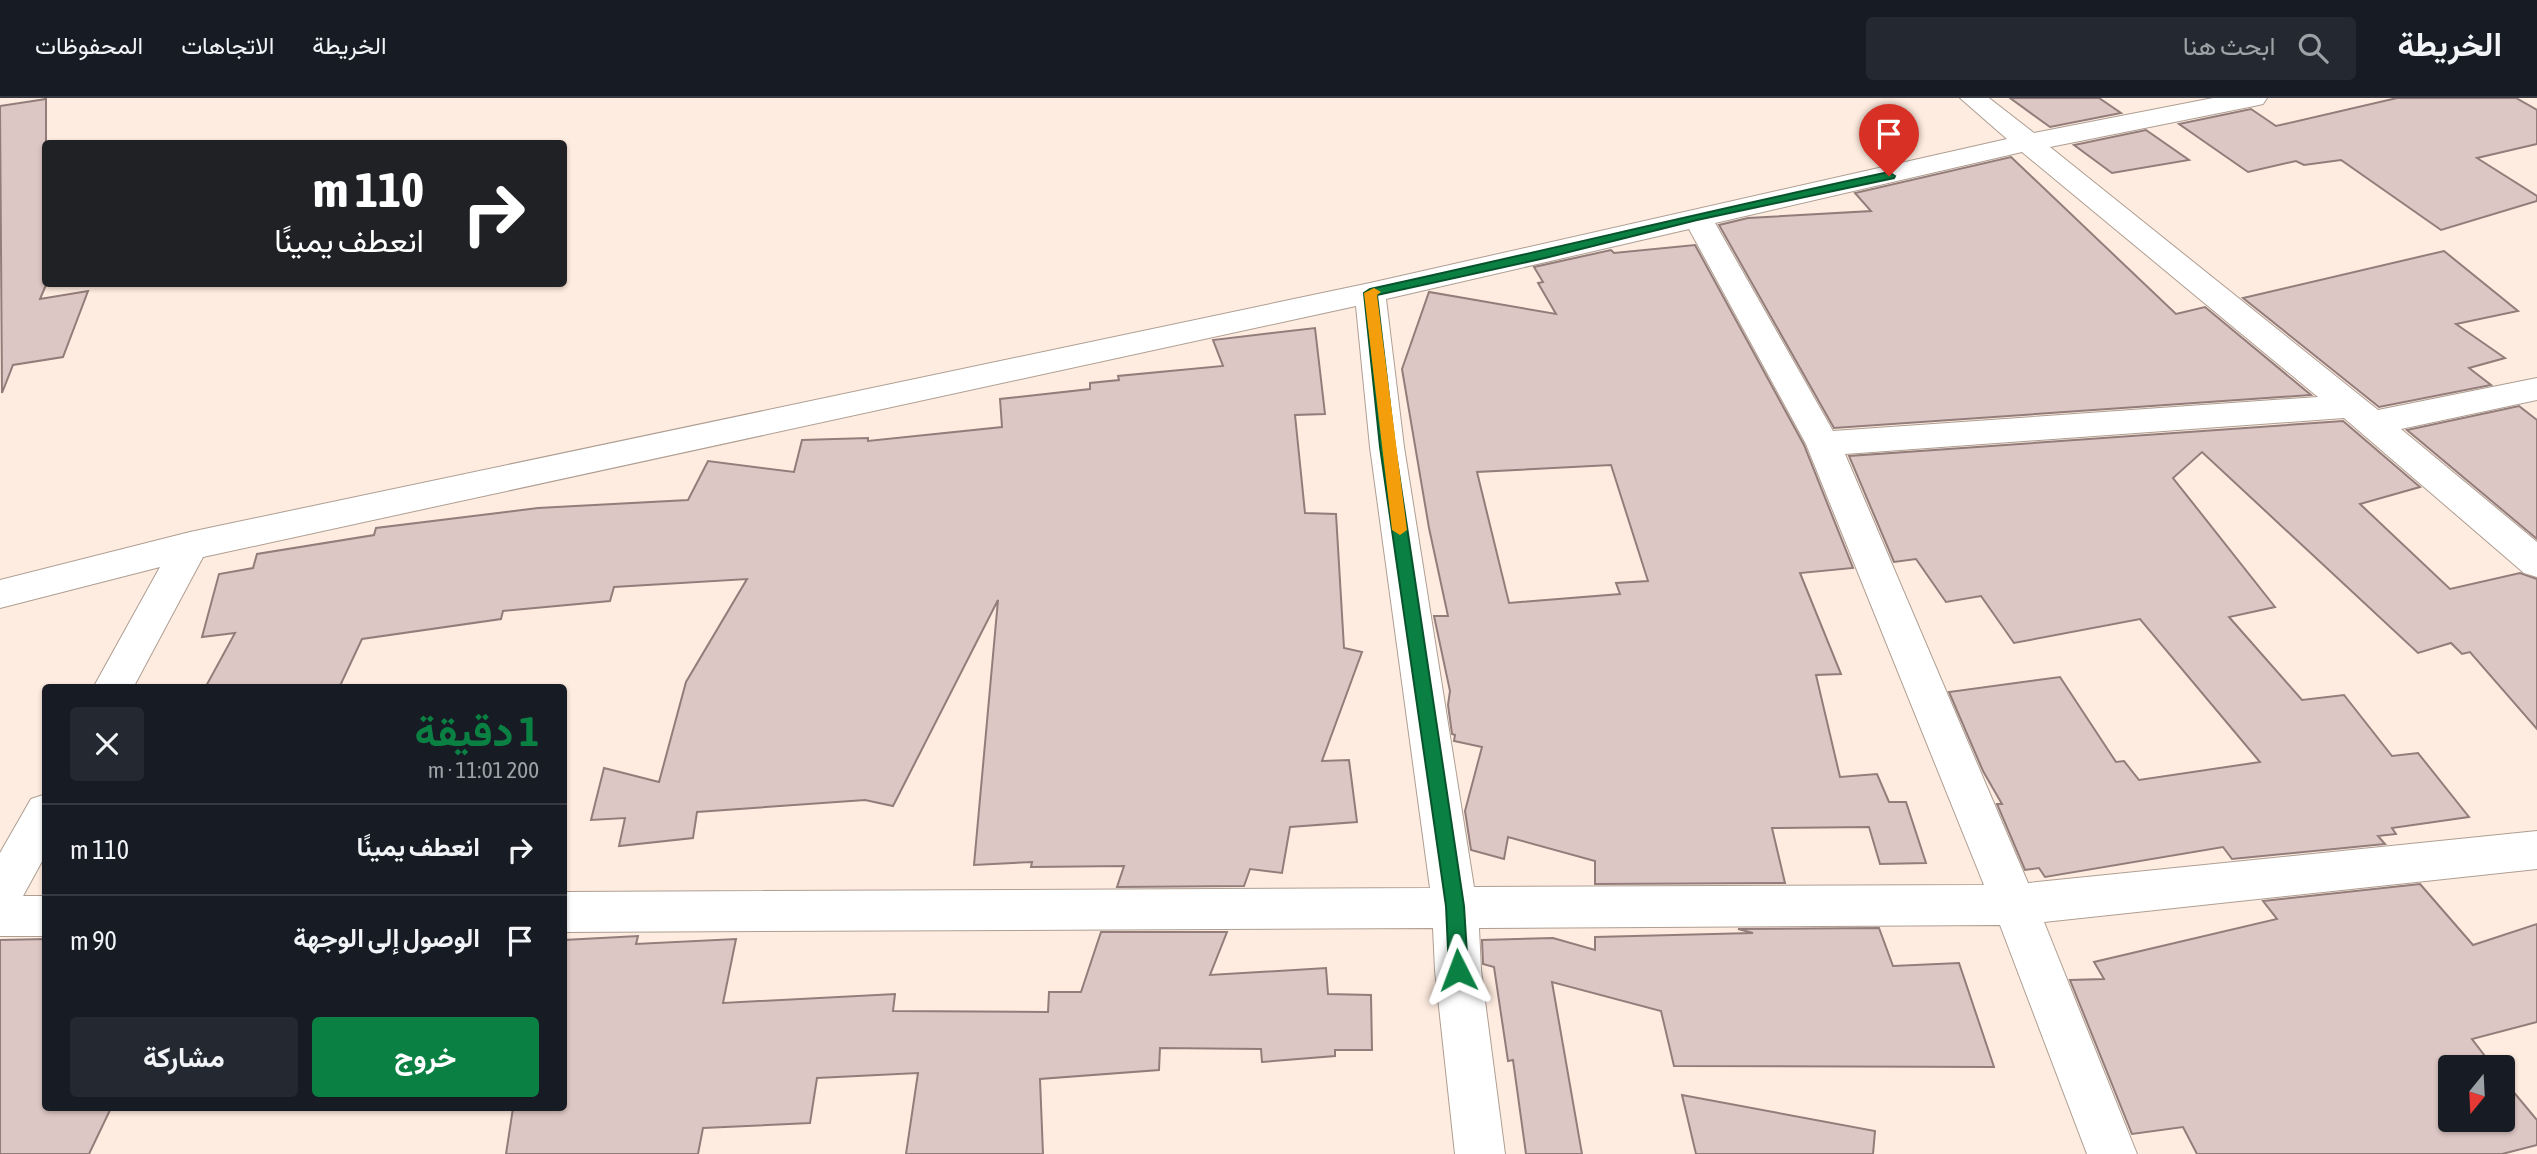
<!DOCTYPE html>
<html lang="ar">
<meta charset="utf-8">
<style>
body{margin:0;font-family:"Asap Condensed",Vazirmatn,sans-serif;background:#242831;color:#f1f3f6;direction:rtl;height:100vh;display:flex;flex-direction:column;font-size:26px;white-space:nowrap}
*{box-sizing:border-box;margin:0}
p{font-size:23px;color:#9ea1a6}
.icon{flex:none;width:38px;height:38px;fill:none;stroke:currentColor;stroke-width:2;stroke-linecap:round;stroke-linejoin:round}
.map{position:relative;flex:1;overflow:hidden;direction:ltr}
.details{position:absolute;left:42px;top:586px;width:525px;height:427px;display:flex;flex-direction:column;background:#171b24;border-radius:7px;box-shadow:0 2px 5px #0004;direction:rtl}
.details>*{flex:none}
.banner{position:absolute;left:42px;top:42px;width:525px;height:147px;border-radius:7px;box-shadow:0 2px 5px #0004;direction:rtl;background:#202124;color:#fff;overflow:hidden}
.needle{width:46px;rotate:198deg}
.fabs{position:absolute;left:2438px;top:957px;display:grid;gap:14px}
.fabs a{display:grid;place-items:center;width:77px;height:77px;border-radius:7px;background:#171b24;box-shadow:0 2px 5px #0004;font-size:35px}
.pin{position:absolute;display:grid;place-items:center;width:60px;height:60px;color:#fff;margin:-72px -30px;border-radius:50% 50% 50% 0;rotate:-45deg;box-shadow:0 0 7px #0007}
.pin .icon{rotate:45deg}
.me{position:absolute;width:77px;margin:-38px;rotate:357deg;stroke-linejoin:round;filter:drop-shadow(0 0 5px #0008)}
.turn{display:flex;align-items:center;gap:24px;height:147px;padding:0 28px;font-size:32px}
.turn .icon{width:91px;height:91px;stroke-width:2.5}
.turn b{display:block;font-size:49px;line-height:60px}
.round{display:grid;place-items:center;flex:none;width:74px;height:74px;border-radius:7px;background:#242831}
.headline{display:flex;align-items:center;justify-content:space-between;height:119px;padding:0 28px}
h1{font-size:42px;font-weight:700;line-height:52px;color:#0b8043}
.action{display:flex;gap:14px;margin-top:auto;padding:14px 28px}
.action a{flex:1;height:80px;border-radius:7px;background:#0b8043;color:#fff;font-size:28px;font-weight:700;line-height:80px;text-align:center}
.action a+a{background:#242831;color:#f1f3f6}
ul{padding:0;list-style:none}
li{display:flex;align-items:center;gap:21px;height:91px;padding:0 28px;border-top:2px solid #363941}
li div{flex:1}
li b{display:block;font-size:26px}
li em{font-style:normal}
header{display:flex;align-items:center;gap:42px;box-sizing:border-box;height:98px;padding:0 35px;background:#171b24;border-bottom:2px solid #363941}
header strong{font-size:33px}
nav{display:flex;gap:38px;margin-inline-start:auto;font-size:24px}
.search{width:490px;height:63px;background:#242831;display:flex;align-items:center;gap:18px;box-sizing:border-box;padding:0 24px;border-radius:7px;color:#9ea1a6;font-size:26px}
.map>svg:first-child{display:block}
</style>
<header>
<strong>الخريطة</strong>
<div class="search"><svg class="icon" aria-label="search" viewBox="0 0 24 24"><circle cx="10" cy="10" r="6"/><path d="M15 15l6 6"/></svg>ابحث هنا</div>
<nav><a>الخريطة</a><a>الاتجاهات</a><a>المحفوظات</a></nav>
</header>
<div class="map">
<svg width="2537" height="1056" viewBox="0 0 2537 1056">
<rect width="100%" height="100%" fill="#ffece0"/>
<g fill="#ddc7c4" stroke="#927d7a" stroke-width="2" fill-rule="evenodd">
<polygon points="2010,0 2099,0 2121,15 2050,29"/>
<polygon points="2397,0 2516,0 2537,12 2537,46 2477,60 2537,98 2537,103 2441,132 2341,62 2304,67 2296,63 2248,74 2179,26 2251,11 2276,28"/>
<polygon points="46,1 46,187 40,201 88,193 63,259 13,267 2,295 0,8"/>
<polygon points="2146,32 2189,62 2112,75 2074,47"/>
<polygon points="2011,59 2176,216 2205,209 2311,297 1834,330 1719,127 1748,120 1871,113 1855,95"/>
<path d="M1695 147 1804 347 1853 470 1800 475 1841 576 1816 577 1840 679 1877 676 1889 704H1906L1926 765 1880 766 1869 729 1772 730 1785 785 1595 786V763L1508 739 1504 761 1471 752 1465 713 1482 649 1454 643 1455 637 1452 636 1448 607 1450 593 1434 518H1448L1429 430 1402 271 1429 194 1556 216 1538 185 1543 184 1534 169 1611 152 1614 155ZM1611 367 1648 483 1616 485 1620 496 1509 505 1477 374Z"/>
<polygon points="2444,153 2518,213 2456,226 2505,260 2469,270 2491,287 2379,309 2243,200"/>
<polygon points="1315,230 1325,316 1295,317 1305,415 1336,416 1344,550 1362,554 1322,663 1349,662 1357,724 1290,729 1282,775 1250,771 1244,788 1117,789 1124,768 1031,769 1032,764 974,767 998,502 893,708 865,702 697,714 693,740 619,748 625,720 591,722 604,670 659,684 686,584 747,481 614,489 610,503 503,513 501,521 362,541 339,590 205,590 235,535 202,539 219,476 253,470 257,456 374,437 376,430 538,410 688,402 708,363 794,374 802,342 868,340 868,343 1002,329 1000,301 1090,291 1090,285 1119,282 1118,278 1223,268 1213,242"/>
<polygon points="2519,308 2537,322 2537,441 2407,332"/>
<polygon points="2343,323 2420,389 2360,406 2450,491 2520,475 2537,481 2537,631 2470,554 2462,556 2451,545 2418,555 2202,354 2173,380 2275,509 2229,519 2302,602 2344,597 2392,658 2418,655 2469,719 2392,730 2396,736 2378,738 2385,746 2232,761 2223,749 2045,779 2039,770 2025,772 1997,706 2002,706 1983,673 1949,594 2060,579 2116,664 2124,663 2139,682 2260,664 2140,521 2014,545 1981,498 1946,504 1916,461 1894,464 1849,358"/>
<polygon points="2420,786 2473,847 2537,826 2537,924 2472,941 2494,970 2450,970 2450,1022 2502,1022 2502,980 2537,1022 2537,1047 2502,1056 2197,1056 2183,1029 2132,1036 2070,882 2104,881 2094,864 2277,821 2263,803"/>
<polygon points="1879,830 1893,868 1959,865 1994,969 1674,968 1661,913 1552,884 1582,1056 1526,1056 1513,962 1508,963 1494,869 1483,866 1482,842 1553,840 1595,852 1595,839 1753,835 1738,831"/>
<polygon points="1101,834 1227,834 1210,877 1326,870 1328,896 1371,897 1372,952 1335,952 1335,958 1262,964 1261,951 1160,950 1159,972 1040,981 1043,1056 906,1056 918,975 817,980 810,1025 703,1030 698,1056 506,1056 513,1010 564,1010 564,842 638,838 636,846 736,841 723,905 895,896 893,913 1048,914 1049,894 1081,894"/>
<polygon points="46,841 46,1010 111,1010 89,1056 0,1056 0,842"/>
<polygon points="1682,997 1875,1033 1873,1056 1696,1056"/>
</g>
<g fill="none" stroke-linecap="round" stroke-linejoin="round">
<g stroke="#ae9e92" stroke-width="2">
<g id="minor">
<path d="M1960 0H1989L2034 35 2213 0H2267L2263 6 2254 8 2050 49 2378 312 2537 280V302L2401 331 2537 444V479L2524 475 2344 320 1845 356 2028 785 2537 733V771L2044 824 2137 1056H2087L2000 827 1479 830 1481 872 1505 1056H1455L1435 872 1433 830 564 834V794L1430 790 1370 349 1356 208 203 459 133 590H93L160 469 0 510V482L190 434 1370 185 2007 41ZM2022 54 2318 299 1833 333 1715 125ZM1689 131 1806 346 1984 787 1474 789 1404 349 1386 201Z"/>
<polygon points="46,696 46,756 23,798 46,798 46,838 0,838 0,755 31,701"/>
</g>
</g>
<use href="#minor" fill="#fff" fill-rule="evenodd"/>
</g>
<path fill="#0b8043" stroke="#07532c" stroke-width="2" d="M1889 74 1895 78 1894 80 1697 122 1545 160 1377 197 1395 349 1464 808 1468 872 1465 879 1458 881 1452 879 1449 872 1446 808 1380 349 1364 195 1370 191C1544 153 1716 111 1889 74Z"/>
<polygon fill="#f59e0b" points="1374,190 1381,194 1377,197 1407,432 1400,437 1392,432 1364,195"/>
</svg>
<div class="fabs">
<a><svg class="needle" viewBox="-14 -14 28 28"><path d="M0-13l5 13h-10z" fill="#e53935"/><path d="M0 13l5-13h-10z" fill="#9ea1a6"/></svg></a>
</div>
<div class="pin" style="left:1889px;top:78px;background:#d93025"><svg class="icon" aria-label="arrive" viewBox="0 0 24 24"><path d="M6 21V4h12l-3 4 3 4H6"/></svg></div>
<svg class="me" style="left:1458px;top:872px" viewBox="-20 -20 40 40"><path d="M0-17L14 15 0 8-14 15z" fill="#0b8043" stroke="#fff" stroke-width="4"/></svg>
<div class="banner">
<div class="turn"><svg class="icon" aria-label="right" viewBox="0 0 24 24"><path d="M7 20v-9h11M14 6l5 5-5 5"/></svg><div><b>110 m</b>انعطف يمينًا</div></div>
</div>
<section class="details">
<div class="headline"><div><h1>1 دقيقة</h1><p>200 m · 11:01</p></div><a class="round"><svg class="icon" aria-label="close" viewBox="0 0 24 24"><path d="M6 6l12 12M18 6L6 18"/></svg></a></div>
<ul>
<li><svg class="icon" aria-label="right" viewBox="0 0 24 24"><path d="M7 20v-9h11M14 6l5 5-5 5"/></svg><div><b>انعطف يمينًا</b></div><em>110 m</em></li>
<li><svg class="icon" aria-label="arrive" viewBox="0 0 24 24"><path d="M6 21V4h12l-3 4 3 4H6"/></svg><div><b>الوصول إلى الوجهة</b></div><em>90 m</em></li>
</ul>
<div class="action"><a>خروج</a><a>مشاركة</a></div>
</section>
</div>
